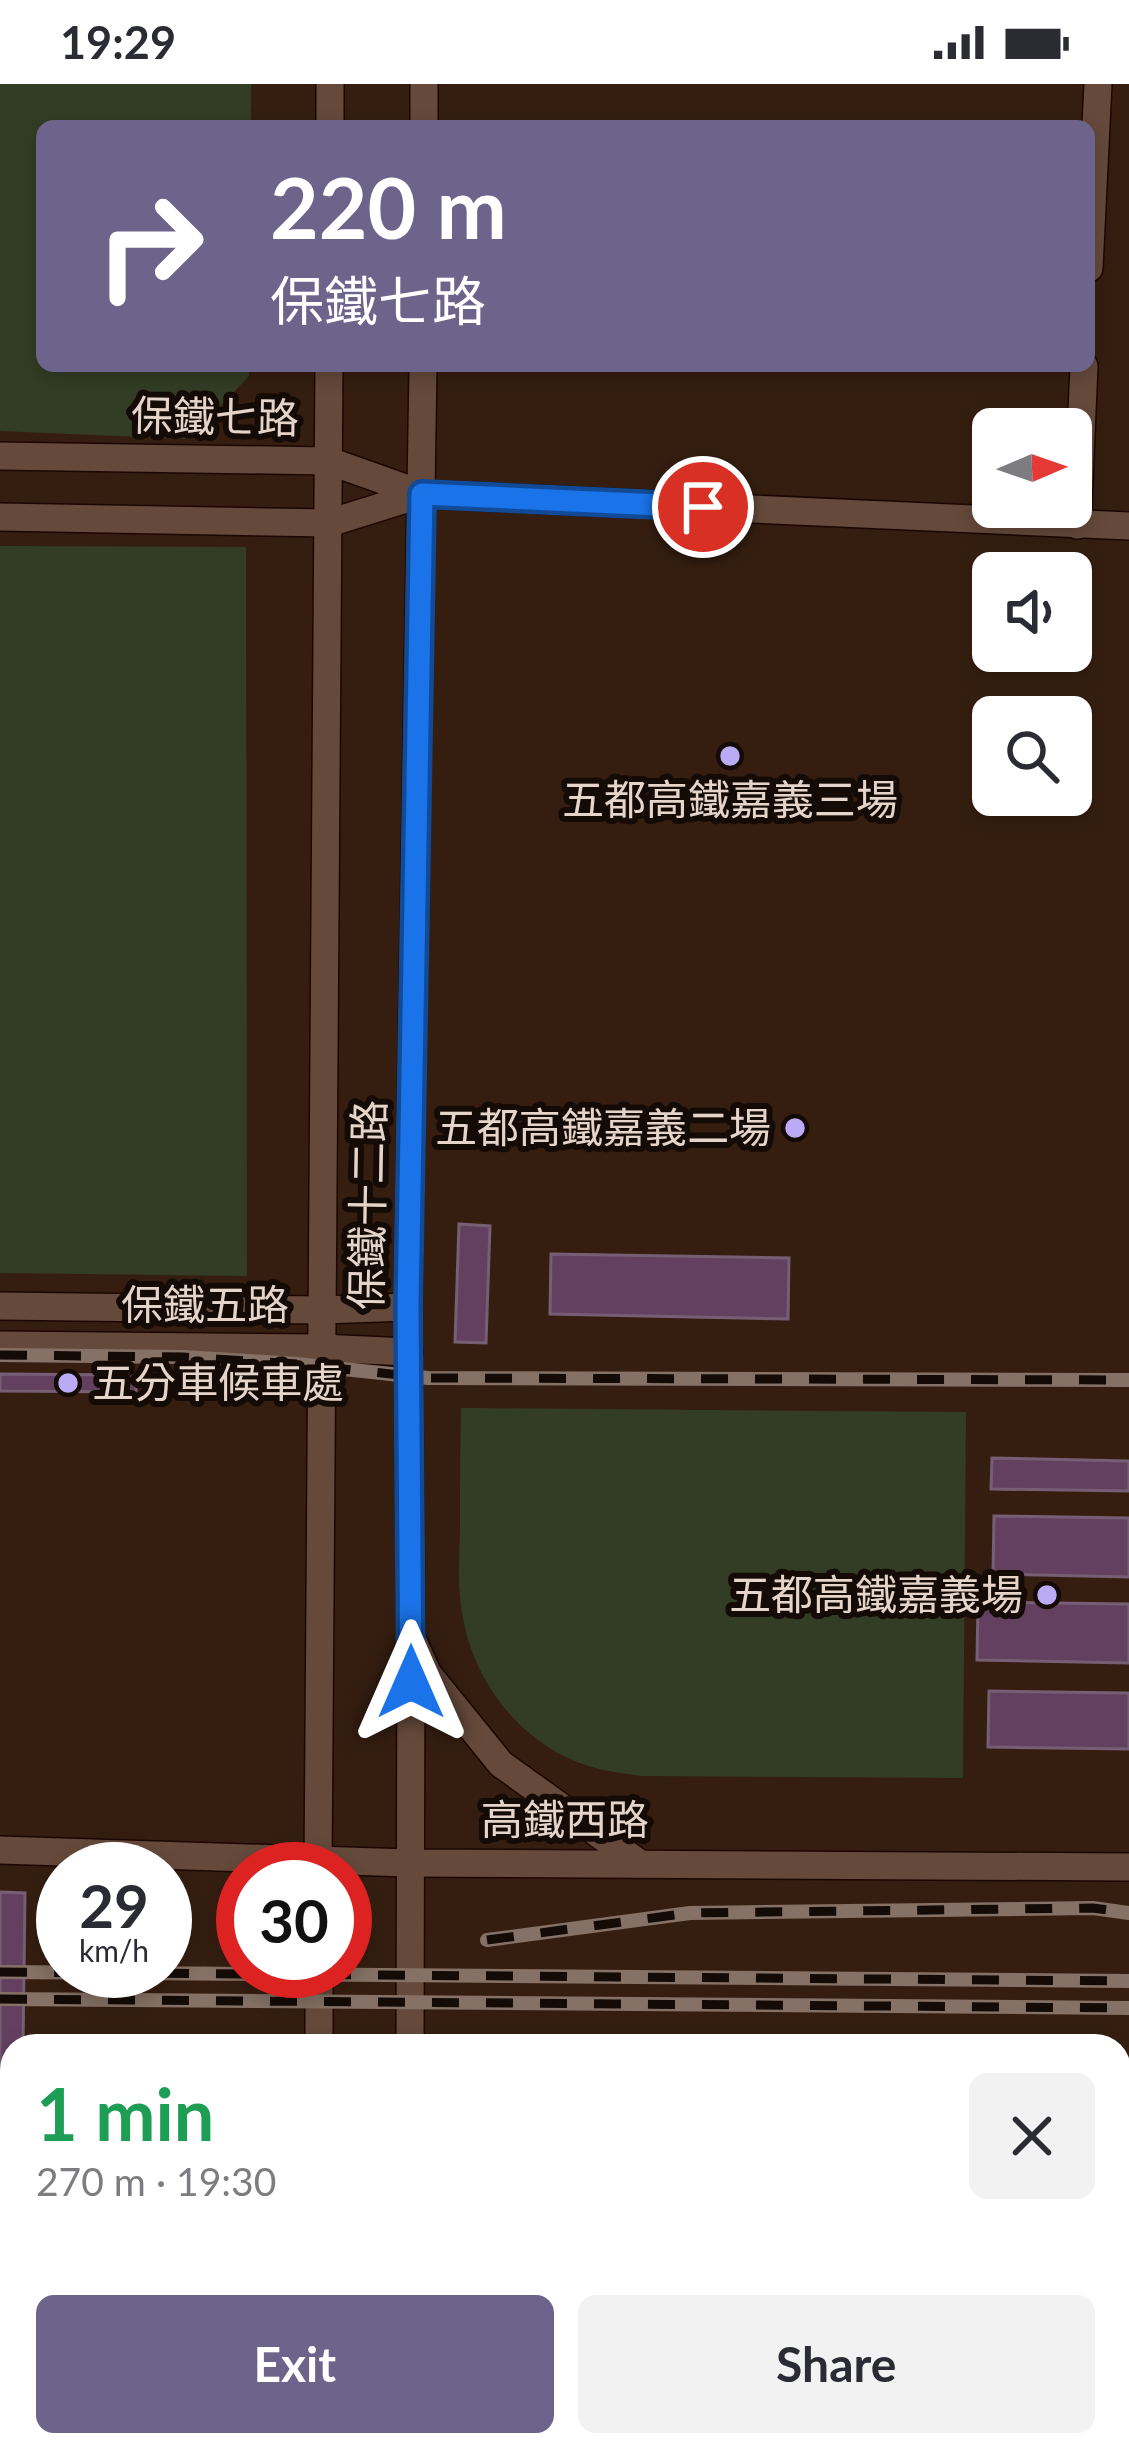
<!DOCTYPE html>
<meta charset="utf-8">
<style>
body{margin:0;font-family:Lato,"Noto Sans TC",sans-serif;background:#f2f2f3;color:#2b2b33;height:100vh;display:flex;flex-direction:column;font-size:45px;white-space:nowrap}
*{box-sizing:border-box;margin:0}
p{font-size:39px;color:#7c7c81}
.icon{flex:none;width:66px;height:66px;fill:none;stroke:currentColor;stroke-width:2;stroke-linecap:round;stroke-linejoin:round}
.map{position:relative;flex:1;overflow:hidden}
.side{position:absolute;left:0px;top:1950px;width:1131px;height:423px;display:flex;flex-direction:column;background:#fff;border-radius:36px 36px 0 0;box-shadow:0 6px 18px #0003}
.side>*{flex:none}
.hud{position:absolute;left:36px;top:36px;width:1059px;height:252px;border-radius:18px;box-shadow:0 6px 18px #0003;background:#6c648b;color:#fff;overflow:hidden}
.needle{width:78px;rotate:88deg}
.tools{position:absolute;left:972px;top:324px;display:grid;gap:24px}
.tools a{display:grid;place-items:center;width:120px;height:120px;border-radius:18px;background:#fff;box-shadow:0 6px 18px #0003;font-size:60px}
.speed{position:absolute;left:36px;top:1758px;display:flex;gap:24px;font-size:60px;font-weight:700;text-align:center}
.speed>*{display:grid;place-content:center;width:156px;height:156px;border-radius:50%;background:#fff;box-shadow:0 6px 18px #0003;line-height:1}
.speed small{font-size:30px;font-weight:400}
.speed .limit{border:18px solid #d22;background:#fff;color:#111}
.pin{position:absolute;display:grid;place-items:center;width:102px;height:102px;color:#fff;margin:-51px;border:6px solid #fff;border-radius:50%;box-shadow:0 3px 12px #0007}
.me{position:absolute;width:132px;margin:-66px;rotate:0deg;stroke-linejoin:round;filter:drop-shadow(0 0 9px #0008)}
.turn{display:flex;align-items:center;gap:42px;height:252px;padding:0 36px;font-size:54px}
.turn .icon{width:156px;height:156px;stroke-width:2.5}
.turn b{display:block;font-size:84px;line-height:102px}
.round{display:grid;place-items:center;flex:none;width:126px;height:126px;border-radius:18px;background:#f2f2f3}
.head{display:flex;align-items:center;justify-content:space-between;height:204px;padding:0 36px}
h1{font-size:72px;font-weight:700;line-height:90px;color:#1e9e55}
.cta{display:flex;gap:24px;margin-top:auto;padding:24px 36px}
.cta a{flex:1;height:138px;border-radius:18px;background:#6c648b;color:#fff;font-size:48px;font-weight:700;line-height:138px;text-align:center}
.cta a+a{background:#f2f2f3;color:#2b2b33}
.status{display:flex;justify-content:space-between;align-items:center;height:84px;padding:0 60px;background:#fff;direction:ltr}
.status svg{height:33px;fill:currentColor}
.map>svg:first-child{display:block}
</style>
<div class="status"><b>19:29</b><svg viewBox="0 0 49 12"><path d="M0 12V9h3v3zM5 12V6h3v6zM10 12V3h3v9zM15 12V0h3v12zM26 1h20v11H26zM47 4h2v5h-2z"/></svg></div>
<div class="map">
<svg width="1129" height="2371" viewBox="0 0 1129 2371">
<rect width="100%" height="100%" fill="#351e10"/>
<g fill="#333d25">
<polygon points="0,0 251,0 251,42 42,42 42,282 249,282 249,292 189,355 0,347"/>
<polygon points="0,462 246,463 247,1192 0,1189"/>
<path d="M461 1324 966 1328 963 1694 641 1692C619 1689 598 1686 577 1678 519 1655 476 1599 464 1539 457 1508 459 1477 460 1446 460 1405 460 1365 461 1324Z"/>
</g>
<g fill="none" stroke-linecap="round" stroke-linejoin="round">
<polyline stroke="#377582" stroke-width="10" points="1069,2371 1077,2361"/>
</g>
<g fill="#63405f" stroke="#765f74" stroke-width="3">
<polygon points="459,1140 490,1142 486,1259 455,1258"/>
<polygon points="551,1170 789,1174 788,1235 550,1230"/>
<polygon points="0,1290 136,1291 136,1308 0,1307"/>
<polygon points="992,1374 1129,1377 1129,1407 991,1405"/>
<polygon points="994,1432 1129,1434 1129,1493 993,1490"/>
<polygon points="978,1518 1129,1520 1129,1579 977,1576"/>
<polygon points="989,1607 1129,1609 1129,1665 988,1663"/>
<polygon points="0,1808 25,1809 23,1962 12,1962 12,2051 0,2051"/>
</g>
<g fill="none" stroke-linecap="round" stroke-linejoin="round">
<g stroke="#1c0700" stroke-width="30">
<g id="street">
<polyline points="330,42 330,0"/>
<polyline points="424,42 424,0"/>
<polyline points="1089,184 1098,0"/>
<polyline points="0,372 329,377 422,410 1129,442"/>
<polyline points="0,433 329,439 422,410"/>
<polyline points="1077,441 1084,282"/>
<polyline points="0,1222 321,1226 408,1223"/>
<polyline points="0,1261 320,1264 409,1268"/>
<polyline points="414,1559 428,1590 501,1680 639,1779"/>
<polyline points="0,1766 409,1779 1129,1783"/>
<polyline points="318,1785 329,282"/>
<polyline points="319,1887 319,1962"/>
<polyline points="410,1962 411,1552 408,1223 423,282"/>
<polyline points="1119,2025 1129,2024"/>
<polyline points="0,2047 12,2047"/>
</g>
</g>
<g stroke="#1c0700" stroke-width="39">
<g id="primary">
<polyline points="1119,2130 1129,2118"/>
<polyline points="1119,2249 1129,2237"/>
<polyline points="1119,2292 1129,2290"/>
<polyline points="931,2371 939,2361"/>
<polyline points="1023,2371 1031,2361"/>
</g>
</g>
<use href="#street" stroke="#654a3b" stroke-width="27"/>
<use href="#primary" stroke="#a86b57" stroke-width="36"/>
<g stroke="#857165" stroke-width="14">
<g id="rail">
<polyline points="0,1271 183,1273 297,1280 428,1294 1129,1296"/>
<polyline points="487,1856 690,1829 1093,1824 1129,1829"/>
<polyline points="0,1888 1129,1897"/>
<polyline points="0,1915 1129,1924"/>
</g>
</g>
<use href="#rail" stroke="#150b06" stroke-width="9" stroke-dasharray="27" stroke-linecap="butt"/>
</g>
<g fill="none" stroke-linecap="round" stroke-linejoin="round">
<g stroke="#114b97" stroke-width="30">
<polyline id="route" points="411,1598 408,1223 422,410 703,423"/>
</g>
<use href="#route" stroke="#1a73e8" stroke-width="21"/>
</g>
<g fill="#bbaaf6" stroke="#150b06" stroke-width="4.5">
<circle cx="730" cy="672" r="12"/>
<circle cx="795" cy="1044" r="12"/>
<circle cx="68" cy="1299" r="12"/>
<circle cx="1047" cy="1511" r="12"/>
</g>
<g text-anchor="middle" stroke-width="12" stroke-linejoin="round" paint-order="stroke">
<g font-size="42" fill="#e4d4ca" stroke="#150b06">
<text transform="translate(215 333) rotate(1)" y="15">保鐵七路</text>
<text transform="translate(368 1121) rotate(-89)" y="15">保鐵十二路</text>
<text x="205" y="1236">保鐵五路</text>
<text x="565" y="1751">高鐵西路</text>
</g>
<g font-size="42" fill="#e4d4ca" stroke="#150b06" text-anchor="end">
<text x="730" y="731" text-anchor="middle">五都高鐵嘉義三場</text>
<text x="771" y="1059">五都高鐵嘉義二場</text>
<text x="92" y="1314" text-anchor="start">五分車候車處</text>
<text x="1023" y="1526">五都高鐵嘉義場</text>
</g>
</g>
</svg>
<div class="tools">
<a><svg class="needle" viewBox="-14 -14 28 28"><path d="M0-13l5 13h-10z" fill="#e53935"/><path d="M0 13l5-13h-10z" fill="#7c7c81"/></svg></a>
<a><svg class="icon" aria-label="sound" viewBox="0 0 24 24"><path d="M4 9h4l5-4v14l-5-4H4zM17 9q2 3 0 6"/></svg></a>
<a><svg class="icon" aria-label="search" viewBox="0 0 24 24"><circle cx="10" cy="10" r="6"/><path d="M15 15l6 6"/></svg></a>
</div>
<div class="speed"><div>29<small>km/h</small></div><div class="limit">30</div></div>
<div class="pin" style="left:703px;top:423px;background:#d93025"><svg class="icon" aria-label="arrive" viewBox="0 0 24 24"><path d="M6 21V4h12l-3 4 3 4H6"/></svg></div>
<svg class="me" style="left:411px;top:1598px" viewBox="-20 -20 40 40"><path d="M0-17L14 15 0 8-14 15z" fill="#1a73e8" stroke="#fff" stroke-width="4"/></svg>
<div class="hud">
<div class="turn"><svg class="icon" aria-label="right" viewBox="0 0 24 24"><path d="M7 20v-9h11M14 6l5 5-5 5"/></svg><div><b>220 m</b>保鐵七路</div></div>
</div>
<section class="side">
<div class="head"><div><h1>1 min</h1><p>270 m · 19:30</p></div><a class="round"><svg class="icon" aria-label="close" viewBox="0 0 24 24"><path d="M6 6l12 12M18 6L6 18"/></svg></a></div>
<div class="cta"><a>Exit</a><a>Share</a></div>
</section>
</div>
